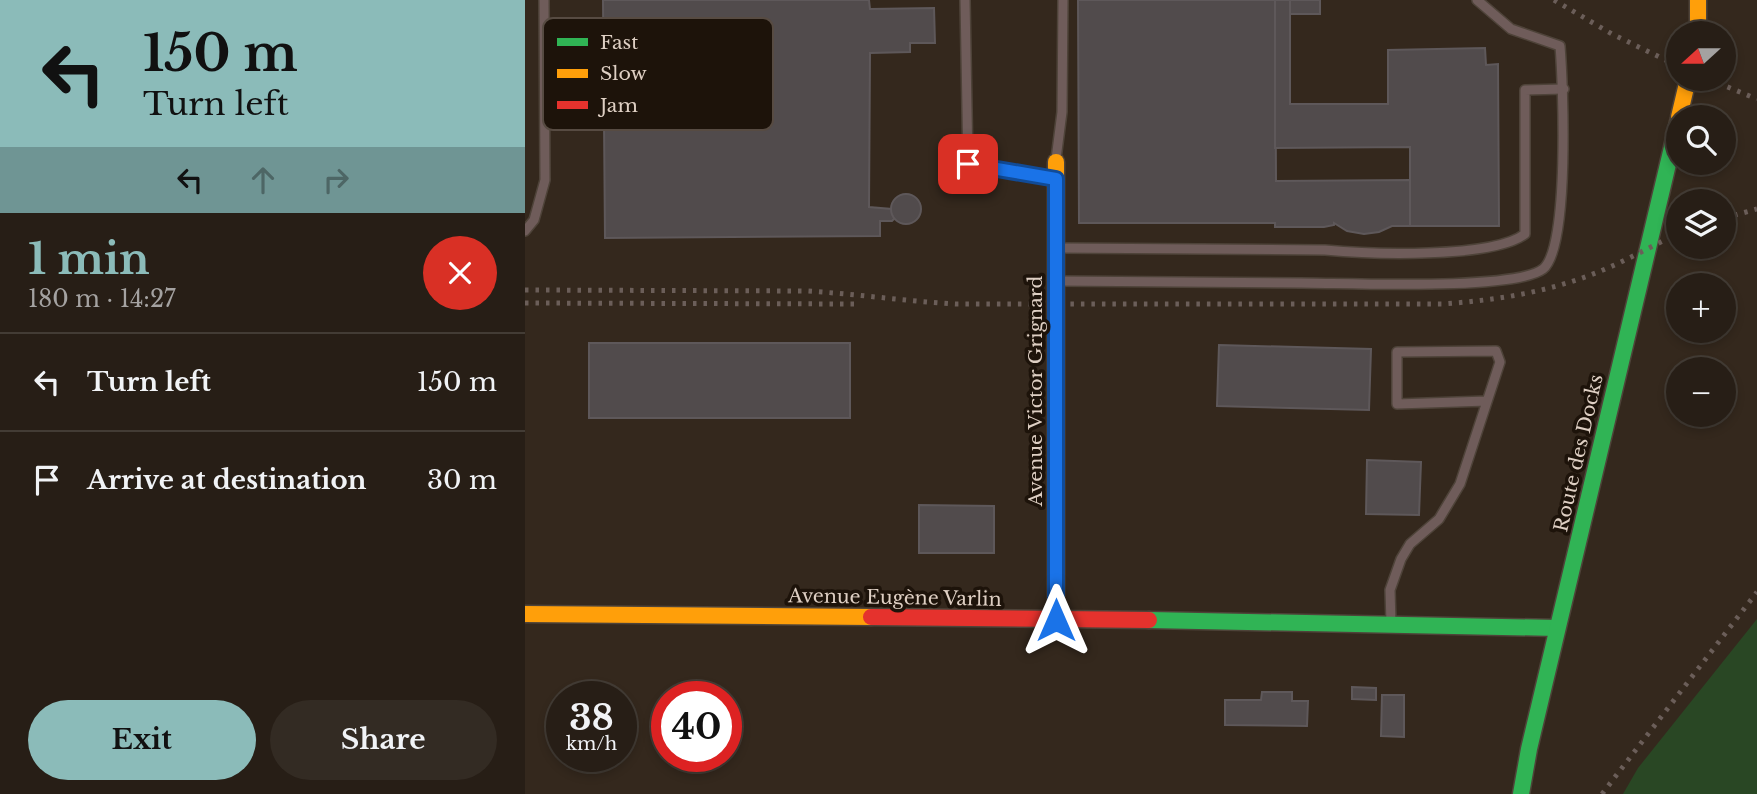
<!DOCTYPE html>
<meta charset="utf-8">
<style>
body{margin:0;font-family:"Libre Baskerville",serif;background:#332b23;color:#f1f3f6;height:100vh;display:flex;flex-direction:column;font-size:26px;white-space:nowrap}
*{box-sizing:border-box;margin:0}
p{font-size:23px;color:#a4a2a1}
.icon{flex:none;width:38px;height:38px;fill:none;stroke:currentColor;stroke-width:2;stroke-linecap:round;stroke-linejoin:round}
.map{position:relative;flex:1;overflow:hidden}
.drawer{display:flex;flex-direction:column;background:#271e16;width:525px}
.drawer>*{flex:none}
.top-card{background:#8bbbb9;color:#111;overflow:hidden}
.needle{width:46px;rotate:249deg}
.controls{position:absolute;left:1141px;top:21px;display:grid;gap:14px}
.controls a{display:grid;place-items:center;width:70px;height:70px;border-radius:50%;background:#271e16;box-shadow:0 4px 10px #0003,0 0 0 2px #433c35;font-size:35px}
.speed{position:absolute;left:21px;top:681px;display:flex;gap:14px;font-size:35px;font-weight:700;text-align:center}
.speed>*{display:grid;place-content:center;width:91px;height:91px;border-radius:50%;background:#271e16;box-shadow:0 4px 10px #0003,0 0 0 2px #433c35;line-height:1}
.speed small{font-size:18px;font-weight:400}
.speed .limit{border:10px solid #d22;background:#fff;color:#111}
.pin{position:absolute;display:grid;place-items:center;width:60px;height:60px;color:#fff;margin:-30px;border-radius:14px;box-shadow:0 4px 10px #0006}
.me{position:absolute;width:77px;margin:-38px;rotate:0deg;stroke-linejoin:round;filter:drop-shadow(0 0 5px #0008)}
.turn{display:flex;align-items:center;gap:24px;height:147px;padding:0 28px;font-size:32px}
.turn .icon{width:91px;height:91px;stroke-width:2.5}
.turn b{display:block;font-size:49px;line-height:60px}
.lanes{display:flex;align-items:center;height:66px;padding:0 28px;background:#0003;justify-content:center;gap:35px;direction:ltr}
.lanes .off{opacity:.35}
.round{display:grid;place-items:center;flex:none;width:74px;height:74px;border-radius:37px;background:#332b23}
.overview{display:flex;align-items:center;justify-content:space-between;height:119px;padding:0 28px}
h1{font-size:42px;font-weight:700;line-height:52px;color:#8bbbb9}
.button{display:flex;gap:14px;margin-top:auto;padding:14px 28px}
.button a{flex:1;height:80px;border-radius:42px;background:#8bbbb9;color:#111;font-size:28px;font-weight:700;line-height:80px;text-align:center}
.button a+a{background:#332b23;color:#f1f3f6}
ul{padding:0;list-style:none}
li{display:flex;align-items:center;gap:21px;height:98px;padding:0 28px;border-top:2px solid #433c35}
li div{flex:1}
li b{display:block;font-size:26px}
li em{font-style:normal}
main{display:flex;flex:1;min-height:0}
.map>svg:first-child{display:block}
</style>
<main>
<section class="drawer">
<div class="top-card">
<div class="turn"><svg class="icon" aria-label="left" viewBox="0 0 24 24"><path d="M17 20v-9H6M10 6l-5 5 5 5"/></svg><div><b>150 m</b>Turn left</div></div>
<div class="lanes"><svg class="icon" aria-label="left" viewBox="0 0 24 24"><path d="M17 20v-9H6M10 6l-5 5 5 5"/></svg><svg class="icon off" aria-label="ahead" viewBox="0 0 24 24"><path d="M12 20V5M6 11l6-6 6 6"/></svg><svg class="icon off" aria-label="right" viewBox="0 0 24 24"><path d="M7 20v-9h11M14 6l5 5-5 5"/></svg></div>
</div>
<div class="overview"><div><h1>1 min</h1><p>180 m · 14:27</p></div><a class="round" style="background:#d93025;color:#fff"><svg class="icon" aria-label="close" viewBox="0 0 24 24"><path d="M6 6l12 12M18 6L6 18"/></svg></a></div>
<ul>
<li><svg class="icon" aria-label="left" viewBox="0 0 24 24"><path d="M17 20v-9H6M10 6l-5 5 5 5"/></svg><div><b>Turn left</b></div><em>150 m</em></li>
<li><svg class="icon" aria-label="arrive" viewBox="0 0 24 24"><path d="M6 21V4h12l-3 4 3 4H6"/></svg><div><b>Arrive at destination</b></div><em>30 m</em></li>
</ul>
<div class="button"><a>Exit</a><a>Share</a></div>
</section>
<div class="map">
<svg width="1232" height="794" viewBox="0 0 1232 794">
<rect width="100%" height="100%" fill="#34281d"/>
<polygon fill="#294724" points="1232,619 1232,794 1098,794 1113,768"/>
<g fill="#514b4c" stroke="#5e585a" stroke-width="2">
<polygon points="78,0 344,0 345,9 409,8 410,43 385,43 385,52 345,53 344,207 367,209 370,218 367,221 355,221 355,236 80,238"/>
<polygon points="553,0 750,0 751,181 885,180 885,226 867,226 854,232 839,234 822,231 809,223 809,225 799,227 750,227 750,223 554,223"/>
<polygon points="750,0 765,0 765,104 863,104 863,50 960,48 961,65 973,64 974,226 885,226 885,147 750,148"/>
<rect x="765" y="0" width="30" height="14"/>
<circle cx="381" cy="209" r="15"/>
<rect x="64" y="343" width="261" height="75"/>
<polygon points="694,345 846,349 844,410 692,406"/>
<polygon points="842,460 896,462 894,515 841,514"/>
<polygon points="394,505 469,506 469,553 394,553"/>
<polygon points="827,687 851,688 851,700 827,699"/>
<polygon points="737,692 767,692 767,701 783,701 782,726 700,725 700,700 736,700"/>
<polygon points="857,695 879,695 879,737 856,736"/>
</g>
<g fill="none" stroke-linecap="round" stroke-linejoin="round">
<g stroke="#4e4339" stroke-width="12">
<g id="lane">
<polyline points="440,0 443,164 529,178"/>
<polyline points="531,159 537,112 538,0"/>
<polyline points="0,231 9,220 20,180 19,0"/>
<path d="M533 248 800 250C843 254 967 259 1000 234V90L1039 89"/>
<path d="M533 281C614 281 695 282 776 283 820 283 989 291 1018 269 1045 248 1038 82 1035 46L986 29 952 0"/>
<polyline points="866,623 865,590 876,559 885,544 914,519 935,484 975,362 971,351 872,352 872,404 962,401"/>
</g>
</g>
<g stroke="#4e4339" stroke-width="19">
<g id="fast">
<polyline points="624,620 1032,628"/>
<polyline points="996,794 1004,749 1153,122"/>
</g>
</g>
<g stroke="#4e4339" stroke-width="19">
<g id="slow">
<polyline points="1173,0 1173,33"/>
<polyline points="1154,117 1163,79"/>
<polyline points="531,162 531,620"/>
<polyline points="0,614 346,617"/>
</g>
</g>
<g stroke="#4e4339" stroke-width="19">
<polyline id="jam" points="346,617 624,620"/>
</g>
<use href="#lane" stroke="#6f5c5a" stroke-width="9"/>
<use href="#fast" stroke="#30b455" stroke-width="16"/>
<use href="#slow" stroke="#ff9f0a" stroke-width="16"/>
<use href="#jam" stroke="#e5322d" stroke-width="16"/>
<g stroke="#6b5e59" stroke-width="5" stroke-dasharray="3.5 7" stroke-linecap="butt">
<polyline points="1029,0 1087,34 1153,66"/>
<polyline points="1183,79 1232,99"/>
<polyline points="1199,218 1232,209"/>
<path d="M0 290 282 291C331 294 380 301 430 304H917C975 300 1031 291 1085 267 1108 257 1130 244 1153 234"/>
<polyline points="0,303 336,304"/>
<polyline points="1077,794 1232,592"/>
</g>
</g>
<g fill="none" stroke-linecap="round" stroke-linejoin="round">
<g stroke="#114b97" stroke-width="18">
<polyline id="route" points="443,164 531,179 531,620"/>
</g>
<use href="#route" stroke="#1a73e8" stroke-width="12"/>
</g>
<g text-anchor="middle" stroke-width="7" stroke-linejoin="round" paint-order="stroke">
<g font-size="19" fill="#decfc3" stroke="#1d130a">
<text transform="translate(510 391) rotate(-90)" y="7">Avenue Victor Grignard</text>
<text transform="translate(1053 453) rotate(-77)" y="7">Route des Docks</text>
<text transform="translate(370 597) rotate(1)" y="7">Avenue Eugène Varlin</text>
</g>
</g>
<rect x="18" y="18" width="230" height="112" rx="10" fill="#1d130a" stroke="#574b42" stroke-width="2"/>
<rect x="32" y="38" width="31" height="8" fill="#30b455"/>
<rect x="32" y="69" width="31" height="9" fill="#ff9f0a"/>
<rect x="32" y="101" width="31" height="8" fill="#e5322d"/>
<g font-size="19" fill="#decfc3">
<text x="75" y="49">Fast</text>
<text x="75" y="80">Slow</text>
<text x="75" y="112">Jam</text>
</g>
</svg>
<div class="controls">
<a><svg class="needle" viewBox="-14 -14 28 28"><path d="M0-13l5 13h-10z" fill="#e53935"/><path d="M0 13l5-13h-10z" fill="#a4a2a1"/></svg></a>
<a><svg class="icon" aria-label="search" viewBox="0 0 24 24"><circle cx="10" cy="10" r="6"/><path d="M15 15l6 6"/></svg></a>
<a><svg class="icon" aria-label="layers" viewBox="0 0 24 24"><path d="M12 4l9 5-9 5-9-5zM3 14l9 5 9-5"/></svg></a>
<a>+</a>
<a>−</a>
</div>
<div class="speed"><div>38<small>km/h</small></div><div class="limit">40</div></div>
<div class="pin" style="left:443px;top:164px;background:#d93025"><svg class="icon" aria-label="arrive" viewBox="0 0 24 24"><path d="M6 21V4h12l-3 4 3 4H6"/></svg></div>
<svg class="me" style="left:531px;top:620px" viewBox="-20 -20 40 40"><path d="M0-17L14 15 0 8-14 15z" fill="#1a73e8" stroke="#fff" stroke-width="4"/></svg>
</div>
</main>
